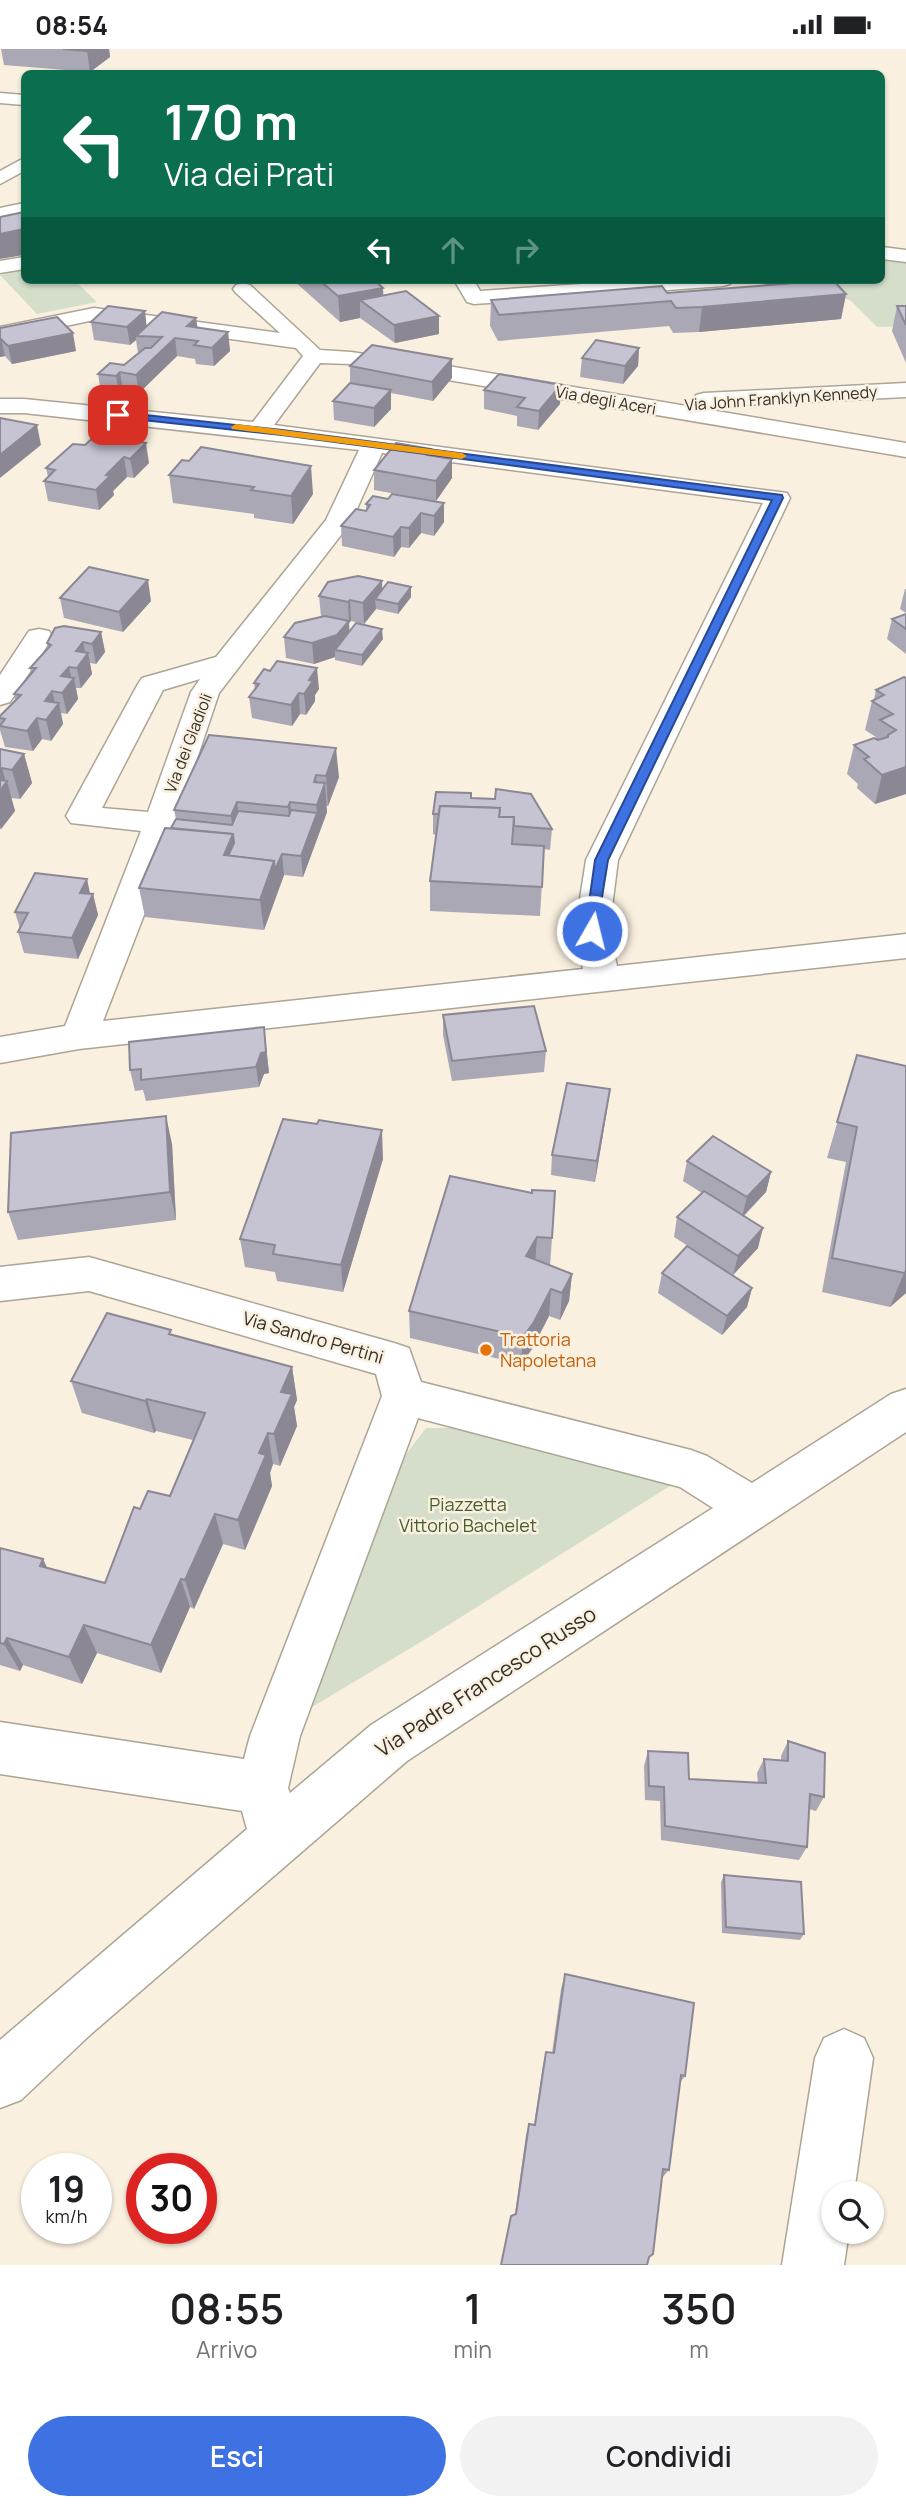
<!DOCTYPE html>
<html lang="it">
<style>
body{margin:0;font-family:Manrope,sans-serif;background:#f2f2f2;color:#202124;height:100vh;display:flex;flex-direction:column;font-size:26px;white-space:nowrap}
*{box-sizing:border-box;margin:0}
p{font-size:23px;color:#757577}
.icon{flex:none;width:38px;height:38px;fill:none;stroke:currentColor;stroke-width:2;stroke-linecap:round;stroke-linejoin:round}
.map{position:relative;height:2216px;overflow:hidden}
.drawer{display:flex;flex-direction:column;background:#fff;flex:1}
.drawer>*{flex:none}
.hud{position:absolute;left:21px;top:21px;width:864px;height:214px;border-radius:10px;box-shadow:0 2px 5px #0004;background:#0b6e4f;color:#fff;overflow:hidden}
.tools{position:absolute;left:821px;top:2132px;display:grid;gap:14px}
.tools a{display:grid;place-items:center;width:63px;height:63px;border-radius:50%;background:#fff;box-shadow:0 2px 5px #0004;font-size:35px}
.speed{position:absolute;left:21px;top:2104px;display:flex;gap:14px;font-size:35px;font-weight:700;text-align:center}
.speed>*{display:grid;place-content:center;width:91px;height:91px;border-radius:50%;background:#fff;box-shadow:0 2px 5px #0004;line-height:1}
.speed small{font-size:18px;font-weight:400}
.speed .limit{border:10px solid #d22;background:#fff;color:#111}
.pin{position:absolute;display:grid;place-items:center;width:60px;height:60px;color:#fff;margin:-30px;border-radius:14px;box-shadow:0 4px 10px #0006}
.me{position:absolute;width:77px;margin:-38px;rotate:8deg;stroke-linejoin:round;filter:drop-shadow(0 0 5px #0008)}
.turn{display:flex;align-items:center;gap:24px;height:147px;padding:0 28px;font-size:32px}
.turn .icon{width:91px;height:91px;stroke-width:2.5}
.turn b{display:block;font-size:49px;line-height:60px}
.lanes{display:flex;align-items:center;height:66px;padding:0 28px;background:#0003;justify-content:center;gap:35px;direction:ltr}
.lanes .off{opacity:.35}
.eta{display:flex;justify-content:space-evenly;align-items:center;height:119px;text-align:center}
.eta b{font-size:42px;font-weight:600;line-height:49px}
.cta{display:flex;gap:14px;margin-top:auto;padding:14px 28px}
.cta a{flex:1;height:80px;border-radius:42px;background:#3e71e1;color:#fff;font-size:28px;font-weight:600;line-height:80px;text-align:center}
.cta a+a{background:#f2f2f2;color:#202124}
.status{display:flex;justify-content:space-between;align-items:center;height:49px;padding:0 35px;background:#fff;direction:ltr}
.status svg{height:19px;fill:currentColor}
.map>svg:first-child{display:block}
</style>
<div class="status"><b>08:54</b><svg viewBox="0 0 49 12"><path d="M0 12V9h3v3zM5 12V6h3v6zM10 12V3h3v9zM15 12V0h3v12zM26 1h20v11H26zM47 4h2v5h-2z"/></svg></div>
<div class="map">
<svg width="906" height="2216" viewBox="0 0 906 2216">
<rect width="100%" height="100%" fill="#f9f0e0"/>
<g fill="#d4deca">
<polygon points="882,211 906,214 906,277 877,278 850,251 765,236 778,231 882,231"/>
<polygon points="24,220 24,231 74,231 97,253 37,265 0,226"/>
<polygon points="426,1379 459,1379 673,1435 434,1585 307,1661 401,1412"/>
</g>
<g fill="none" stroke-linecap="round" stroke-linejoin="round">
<g stroke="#aca495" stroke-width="3">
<g id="minor">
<polygon points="0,44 24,46 24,56 0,54"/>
<polygon points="24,109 24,122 0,135 0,122"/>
<polygon points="24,154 24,165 0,171 0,159"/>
<polygon points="882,198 906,201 906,213 882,210"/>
<polygon points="24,208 24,220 0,224 0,212"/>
<polygon points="454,231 474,231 480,242 640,231 733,231 730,235 723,237 474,255 467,253"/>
<path d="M243 234 250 236 320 301 351 303 454 318 906 394V408L454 332 351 315 320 314 274 376 787 444 790 449 618 811 609 882 617 917 906 885V909L79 1000 0 1014V988L65 977 141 782 71 774 66 767 138 635 142 629 216 608 326 471 359 401 24 364H0V350H24L253 373 303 307 296 299 94 271 0 291V278L94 259 280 284 236 244 233 240 236 236ZM382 404 763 454 586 811 575 882 583 920 103 972 149 853 219 644 351 473ZM200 630 191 643 148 763 102 759 163 641Z"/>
<polygon points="906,334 906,348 704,358 696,356 693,351 696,346 704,344"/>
<polygon points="39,580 49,582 53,588 10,653 0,656 0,626 29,582"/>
<path d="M89 1208 394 1294 409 1299 421 1333 691 1401 707 1407 752 1434 891 1345 906 1340V1383L407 1712 91 1985 21 2051 0 2059V1991L247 1780 242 1762 0 1725V1673L244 1710 250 1687 382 1347 376 1325 89 1242 0 1252V1218ZM418 1369 680 1438 713 1459 371 1676 290 1744 288 1739 300 1687Z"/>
<polygon points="844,1980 864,1989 873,2009 854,2144 833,2144 833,2182 849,2182 844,2216 782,2216 815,2009 824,1989"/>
</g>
</g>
<use href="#minor" fill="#fff" fill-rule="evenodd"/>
</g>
<g fill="#aaa8b5">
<polygon points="1,0 109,0 110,8 90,23 4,16"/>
<polygon points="293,231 374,231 383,246 439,285 395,294 360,269 340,273"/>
<polygon points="667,244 846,245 841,270 699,283 673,284 669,277 498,292 490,277 491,251"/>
<polygon points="897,257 906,257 906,314 892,282"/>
<polygon points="91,273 198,279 228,283 230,302 214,317 196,315 195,310 177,307 139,344 123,342 119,346 101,344 98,325 124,316 138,304 136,291 130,296 94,291"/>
<polygon points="0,279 76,302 12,315 5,307 0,308"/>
<polygon points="639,299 638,317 623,335 580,328 582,309"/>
<polygon points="350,317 452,329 433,352 391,344 391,360 374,378 334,371 333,352 350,334"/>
<polygon points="561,336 560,355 538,381 517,377 517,367 484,360 484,341"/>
<polygon points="73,395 149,414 134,429 127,428 113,442 114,446 99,461 48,452 44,432 48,428 46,419"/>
<polygon points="431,400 431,406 452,429 436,452 374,441 374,421"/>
<polygon points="189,412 313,445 293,475 254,469 254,465 173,454 169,426"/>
<polygon points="388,450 444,454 444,473 434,487 421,484 409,499 401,498 394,508 342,497 341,477 366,462 366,455"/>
<polygon points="382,532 382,541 411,548 398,565 376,560 364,575 351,572 349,574 349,582 383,590 362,617 335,611 335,608 314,615 286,609 284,588 323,568 321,567 319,547"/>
<polygon points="905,540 906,540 906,564 900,560"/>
<polygon points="60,549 151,552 123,583 64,569"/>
<polygon points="906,565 906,605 887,590 892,570"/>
<polygon points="101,583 105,603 96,615 90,614 92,625 81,639 76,639 78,650 67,665 61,664 63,675 51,692 42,690 33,702 5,698 0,681 0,667 15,651 14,645 31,624 30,619 48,599 47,594"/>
<polygon points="270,622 319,640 315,646 315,652 306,666 300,665 292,677 252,669 249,648 255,641 254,634"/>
<polygon points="904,628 906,745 875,755 857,739 858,735 847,725 854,696 876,690 876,688 865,681 872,652 874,650 876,641"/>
<polygon points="209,686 339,728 328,757 326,757 327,763 303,828 284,826 264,881 145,868 139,839 176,770 174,761"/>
<polygon points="0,700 24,705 32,734 20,750 11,749 15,762 1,780 0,780"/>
<polygon points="471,749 552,780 550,801 544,800 540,867 430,862 430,832 436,786 433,785 433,765"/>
<polygon points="90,845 93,845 98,866 78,910 24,904 18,883 20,880 15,863"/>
<polygon points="443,966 546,1002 544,1023 452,1032 443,986"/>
<polygon points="264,978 269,1024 264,1025 259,1038 146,1052 143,1041 135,1042 130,1021"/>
<polygon points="857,1006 906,1017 906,1244 890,1258 822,1243 846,1113 827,1109"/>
<polygon points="607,1061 595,1133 551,1126 552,1106"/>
<polygon points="172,1095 176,1171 18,1191 8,1163"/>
<polygon points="383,1110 343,1243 277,1232 275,1223 245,1218 240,1190"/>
<polygon points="687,1112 771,1123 766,1143 744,1167 758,1199 733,1226 674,1188 677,1168 702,1144 683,1132"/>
<polygon points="450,1127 552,1189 550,1217 572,1225 569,1252 560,1271 549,1267 532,1300 521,1315 410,1289 409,1262"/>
<polygon points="662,1224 752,1239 747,1258 722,1286 658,1244"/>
<polygon points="172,1286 292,1318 297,1351 294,1358 297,1377 280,1417 273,1415 270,1424 272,1437 245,1501 223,1495 194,1560 190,1558 161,1624 97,1604 82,1635 23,1616 20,1622 0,1616 0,1499 48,1519 105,1534 140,1460 170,1447 193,1391 156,1382 154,1384 82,1364 71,1332"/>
<polygon points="788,1692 824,1748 816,1762 809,1760 807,1798 799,1811 661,1791 660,1752 645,1751 644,1717 648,1702 689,1730 758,1734 757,1724 764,1710 781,1711 781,1707"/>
<polygon points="724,1826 804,1885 800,1891 722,1884 721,1833"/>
<polygon points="565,1925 685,2027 679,2035 669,2121 662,2129 515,2165 526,2086 529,2075 534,2076 543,2016 546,2003 552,2004 561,1940"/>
</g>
<g fill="#8b8894">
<polygon points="89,0 109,0 110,8 90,23 87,2"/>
<polygon points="24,180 24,206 0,210 0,185"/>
<polygon points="383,239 384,264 360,251 360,269 340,273 338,247"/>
<polygon points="846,245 841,270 699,283 702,258"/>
<polygon points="145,262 147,280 136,287 136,291 130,296 127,278"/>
<polygon points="439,267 439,285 395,294 394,276"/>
<polygon points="196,269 199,287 187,277"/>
<polygon points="228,283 230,302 214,317 212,299"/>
<polygon points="73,284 76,302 12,315 8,297"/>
<polygon points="0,289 1,289 5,307 0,308"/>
<polygon points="175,289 177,307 139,344 136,326"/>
<polygon points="639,299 638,317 623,335 625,317"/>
<polygon points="452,310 452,329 433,352 432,333"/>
<polygon points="120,323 123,342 119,346 116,327"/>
<polygon points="561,336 560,355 538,381 539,362"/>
<polygon points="391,341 391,360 374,378 374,359"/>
<polygon points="37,376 41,396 0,429 0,406"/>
<polygon points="146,394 149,414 134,429 130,410"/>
<polygon points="124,408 127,428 113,442 114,446 99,461 96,441 106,426"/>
<polygon points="452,410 452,429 436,452 436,432"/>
<polygon points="311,417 313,445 293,475 291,447"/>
<polygon points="444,454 444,473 434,487 434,467"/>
<polygon points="421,464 421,484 409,499 409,479"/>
<polygon points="401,478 401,498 394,508 393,488"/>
<polygon points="148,531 151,552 123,583 119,563"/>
<polygon points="382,532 383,552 375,550 376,560 364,575 363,554"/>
<polygon points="411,538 411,548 398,565 398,555"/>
<polygon points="350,551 351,572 349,574 348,553"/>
<polygon points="349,572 350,593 338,601 337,586"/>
<polygon points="382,580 383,590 362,617 362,606"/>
<polygon points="101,583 105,603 96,615 92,595"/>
<polygon points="337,586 338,601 335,601 335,608 314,615 312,594"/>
<polygon points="83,593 86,607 88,604 92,625 81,639 77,619 76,602"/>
<polygon points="69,618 72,632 74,629 78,650 67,665 62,644 61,627"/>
<polygon points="317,619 319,640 315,646 315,652 306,666 304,645 309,631"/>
<polygon points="52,642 56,658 59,654 63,675 51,692 46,671 45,652"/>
<polygon points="299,644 300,665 292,677 291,656"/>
<polygon points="37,669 42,690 33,702 27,682"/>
<polygon points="336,699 339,728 328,757 326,727"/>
<polygon points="24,705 32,734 20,750 12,721"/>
<polygon points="906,718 906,745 875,755 882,726"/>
<polygon points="2,719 6,734 7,732 15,762 1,780 0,776 0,721"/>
<polygon points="316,726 318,752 325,734 327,763 303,828 301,807 317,764 314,733"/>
<polygon points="237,753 241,783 235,797 231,767"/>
<polygon points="290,753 293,782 291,788 288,758"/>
<polygon points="233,785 237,815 224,806"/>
<polygon points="282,805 284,826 264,881 260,851 274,812"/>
<polygon points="87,830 91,849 93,845 98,866 78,910 72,889 80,844"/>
<polygon points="264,978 269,1024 264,1025 259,1038 256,1018"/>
<polygon points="610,1040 607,1061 595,1133 597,1112"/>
<polygon points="166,1067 172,1095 176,1171 170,1143"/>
<polygon points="382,1081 383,1110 343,1243 341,1216"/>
<polygon points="771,1123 766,1143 742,1168 747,1148"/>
<polygon points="763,1179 758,1199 733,1226 738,1207"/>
<polygon points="537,1188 535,1216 526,1207"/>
<polygon points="906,1222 906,1244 890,1258 904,1224"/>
<polygon points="572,1225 569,1252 560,1271 562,1244"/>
<polygon points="752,1239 747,1258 722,1286 727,1267"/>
<polygon points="551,1240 549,1267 532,1300 521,1315 523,1288"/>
<polygon points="292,1318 297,1351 294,1358 297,1377 280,1417 274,1385 281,1343"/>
<polygon points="147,1350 156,1382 154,1384 145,1352"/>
<polygon points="268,1384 273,1415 270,1424 272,1437 245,1501 238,1471 259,1404"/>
<polygon points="215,1465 223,1495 194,1560 185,1531"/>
<polygon points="43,1510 57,1539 40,1517"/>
<polygon points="181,1530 190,1558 161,1624 151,1596"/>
<polygon points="84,1576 97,1604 82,1635 69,1608"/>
<polygon points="7,1589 23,1616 20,1622 4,1595"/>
</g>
<g fill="#c6c3d3" stroke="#8b8894" stroke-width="2">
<polygon points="63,0 89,0 87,2"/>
<polygon points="24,163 24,180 0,185 0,168"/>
<polygon points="319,231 374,231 383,239 338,247"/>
<polygon points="833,231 846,245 702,258 676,259 671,252 499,266 491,251 662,237 667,244"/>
<polygon points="406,242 439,267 394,276 360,251"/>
<polygon points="108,257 145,262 127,278 91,273"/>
<polygon points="897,257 906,257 906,276"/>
<polygon points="162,263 196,269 187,277 228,283 212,299 194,296 198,292 175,289 136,326 120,323 116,327 98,325 110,314 124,316 145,299 151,299 162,288 136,287"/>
<polygon points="57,268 73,284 8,297 0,289 0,279"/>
<polygon points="596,291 639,299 625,317 582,309"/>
<polygon points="372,296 452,310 432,333 350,317"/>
<polygon points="499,325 561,336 539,362 517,358 525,349 484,341"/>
<polygon points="350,334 391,341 374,359 333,352"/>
<polygon points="0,369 37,376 0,406"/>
<polygon points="96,386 146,394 130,410 124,408 106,426 110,427 96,441 44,432 55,421 46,419 73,395 85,396"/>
<polygon points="396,394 431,400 427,406 452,410 436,432 374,421"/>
<polygon points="201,398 311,417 291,447 251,441 254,438 169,426 182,411 189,412"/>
<polygon points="392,445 444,454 434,467 421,464 409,479 401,478 393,488 341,477 356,460 366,462 370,456 366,455 373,447 388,450"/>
<polygon points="89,518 148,531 119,563 60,549"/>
<polygon points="358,527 382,532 363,554 350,551 348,553 319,547 328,533"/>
<polygon points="388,533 411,538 398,555 375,550"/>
<polygon points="906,565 906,580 892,570"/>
<polygon points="325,567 349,572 337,586 312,594 284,588 295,574"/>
<polygon points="356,574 382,580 362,606 335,601"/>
<polygon points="64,577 101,583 92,595 83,593 76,602 88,604 77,619 69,618 61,627 74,629 62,644 52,642 45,652 59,654 46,671 37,669 27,682 0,677 5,670 0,669 0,667 21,646 14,645 36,619 30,619 51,596 47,594 55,579"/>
<polygon points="277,612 317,619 309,631 313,632 304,645 299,644 291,656 249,648 259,635 254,634 264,620 270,622"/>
<polygon points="904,628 906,629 906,718 882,726 864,710 869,708 854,696 874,689 878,691 888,688 888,686 896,681 880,671 893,665 872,652 884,646 876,641"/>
<polygon points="209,686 336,699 326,727 316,726 314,733 325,734 317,756 290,753 288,758 237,753 231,767 174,761"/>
<polygon points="0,700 24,705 12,721 2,719 0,721"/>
<polygon points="0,731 7,732 0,742"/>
<polygon points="496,740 531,745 552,780 514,777 514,768 499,768 500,759 440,757 439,765 433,765 436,743 471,744 471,749 495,750"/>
<polygon points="440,757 500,759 499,768 514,768 512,795 544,797 542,838 430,832"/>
<polygon points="291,761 317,764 301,807 282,805 275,821 274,812 228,807 234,794 233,785 171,779 176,770 232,776 238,762 289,767"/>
<polygon points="165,779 233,785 224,806 274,812 260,851 139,839"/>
<polygon points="35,824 87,830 80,844 93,845 72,889 18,883 28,864 15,863"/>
<polygon points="534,957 546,1002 452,1012 443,966"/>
<polygon points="264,978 266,1003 261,1004 256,1018 141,1031 141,1020 130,1021 129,993"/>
<polygon points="857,1006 906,1017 906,1222 904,1224 832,1209 857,1078 837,1073"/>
<polygon points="567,1034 610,1040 597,1112 552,1106"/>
<polygon points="166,1067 170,1143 8,1163 11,1084"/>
<polygon points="283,1070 317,1075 319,1071 382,1081 341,1216 273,1205 275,1196 240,1190"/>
<polygon points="713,1087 771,1123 747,1148 687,1112"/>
<polygon points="450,1127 532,1144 532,1141 555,1142 552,1189 537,1188 526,1207 572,1225 562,1244 551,1240 534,1273 523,1288 409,1262"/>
<polygon points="704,1142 763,1179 738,1207 677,1168"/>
<polygon points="687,1197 752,1239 727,1267 662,1224"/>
<polygon points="107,1264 171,1281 169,1285 292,1318 281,1343 292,1345 274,1385 268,1384 259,1404 266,1406 238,1471 215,1465 185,1531 181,1530 151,1596 84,1576 69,1608 7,1589 4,1595 0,1594 0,1499 43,1510 40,1517 105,1534 134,1458 140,1460 148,1442 170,1447 205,1364 147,1350 145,1352 71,1332"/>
<polygon points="788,1692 825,1704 824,1748 810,1745 807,1798 665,1777 664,1738 649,1737 648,1702 688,1704 689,1730 766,1734 764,1710 788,1712"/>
<polygon points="724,1826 801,1833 804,1885 726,1878"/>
<polygon points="565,1925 694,1954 685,2027 681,2026 669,2121 663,2120 653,2205 649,2208 647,2216 501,2216 511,2167 516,2165 529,2075 535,2076 546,2003 554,2004"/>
</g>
<polygon fill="#3e71e1" stroke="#284992" stroke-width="2" points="118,363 282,381 782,446 783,449 608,811 596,885 587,885 585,882 595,811 772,451 282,386 115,368 113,366"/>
<polygon fill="#f59e0b" points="236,375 462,404 467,407 462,410 232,380 231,378"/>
<circle fill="#e8710a" stroke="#f9f0e0" stroke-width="2.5" cx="486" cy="1301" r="7"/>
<g text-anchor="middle" stroke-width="5" stroke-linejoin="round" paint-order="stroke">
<g font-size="16" fill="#322f29" stroke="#f9f0e0">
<text transform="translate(781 349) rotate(-4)" y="6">Via John Franklyn Kennedy</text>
<text transform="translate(606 351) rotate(10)" y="6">Via degli Aceri</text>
<text transform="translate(188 694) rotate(-69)" y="6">Via dei Gladioli</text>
</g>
<g font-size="18" fill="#322f29" stroke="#f9f0e0">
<text transform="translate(313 1289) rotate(16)" y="6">Via Sandro Pertini</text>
</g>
<g font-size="18" fill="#c56008" stroke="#f9f0e0" text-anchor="start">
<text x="500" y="1297">Trattoria<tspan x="500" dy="21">Napoletana</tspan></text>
</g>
<g font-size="18" fill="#475e2d" stroke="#f9f0e0">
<text x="468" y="1462">Piazzetta<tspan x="468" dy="21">Vittorio Bachelet</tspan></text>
</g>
<g font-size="21" fill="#322f29" stroke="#f9f0e0">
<text transform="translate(486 1633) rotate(-33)" y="7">Via Padre Francesco Russo</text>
</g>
</g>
</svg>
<div class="tools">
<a><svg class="icon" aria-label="search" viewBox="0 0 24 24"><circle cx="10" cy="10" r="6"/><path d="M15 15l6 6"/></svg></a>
</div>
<div class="speed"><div>19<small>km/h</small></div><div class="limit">30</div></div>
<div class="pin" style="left:118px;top:366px;background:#d93025"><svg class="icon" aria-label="arrive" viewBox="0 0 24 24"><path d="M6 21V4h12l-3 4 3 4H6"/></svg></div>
<svg class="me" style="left:592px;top:882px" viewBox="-20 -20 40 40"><circle r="17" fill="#3e71e1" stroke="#fff" stroke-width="3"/><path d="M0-11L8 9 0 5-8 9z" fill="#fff"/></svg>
<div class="hud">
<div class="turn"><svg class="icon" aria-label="left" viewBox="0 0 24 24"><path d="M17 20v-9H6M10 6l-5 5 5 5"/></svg><div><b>170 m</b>Via dei Prati</div></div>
<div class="lanes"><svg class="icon" aria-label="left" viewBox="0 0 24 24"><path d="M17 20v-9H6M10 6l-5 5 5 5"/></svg><svg class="icon off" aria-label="ahead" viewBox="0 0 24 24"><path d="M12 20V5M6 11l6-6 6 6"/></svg><svg class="icon off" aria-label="right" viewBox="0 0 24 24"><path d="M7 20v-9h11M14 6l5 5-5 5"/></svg></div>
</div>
</div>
<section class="drawer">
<div class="eta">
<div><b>08:55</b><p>Arrivo</p></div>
<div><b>1</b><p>min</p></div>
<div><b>350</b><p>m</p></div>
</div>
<div class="cta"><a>Esci</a><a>Condividi</a></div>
</section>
